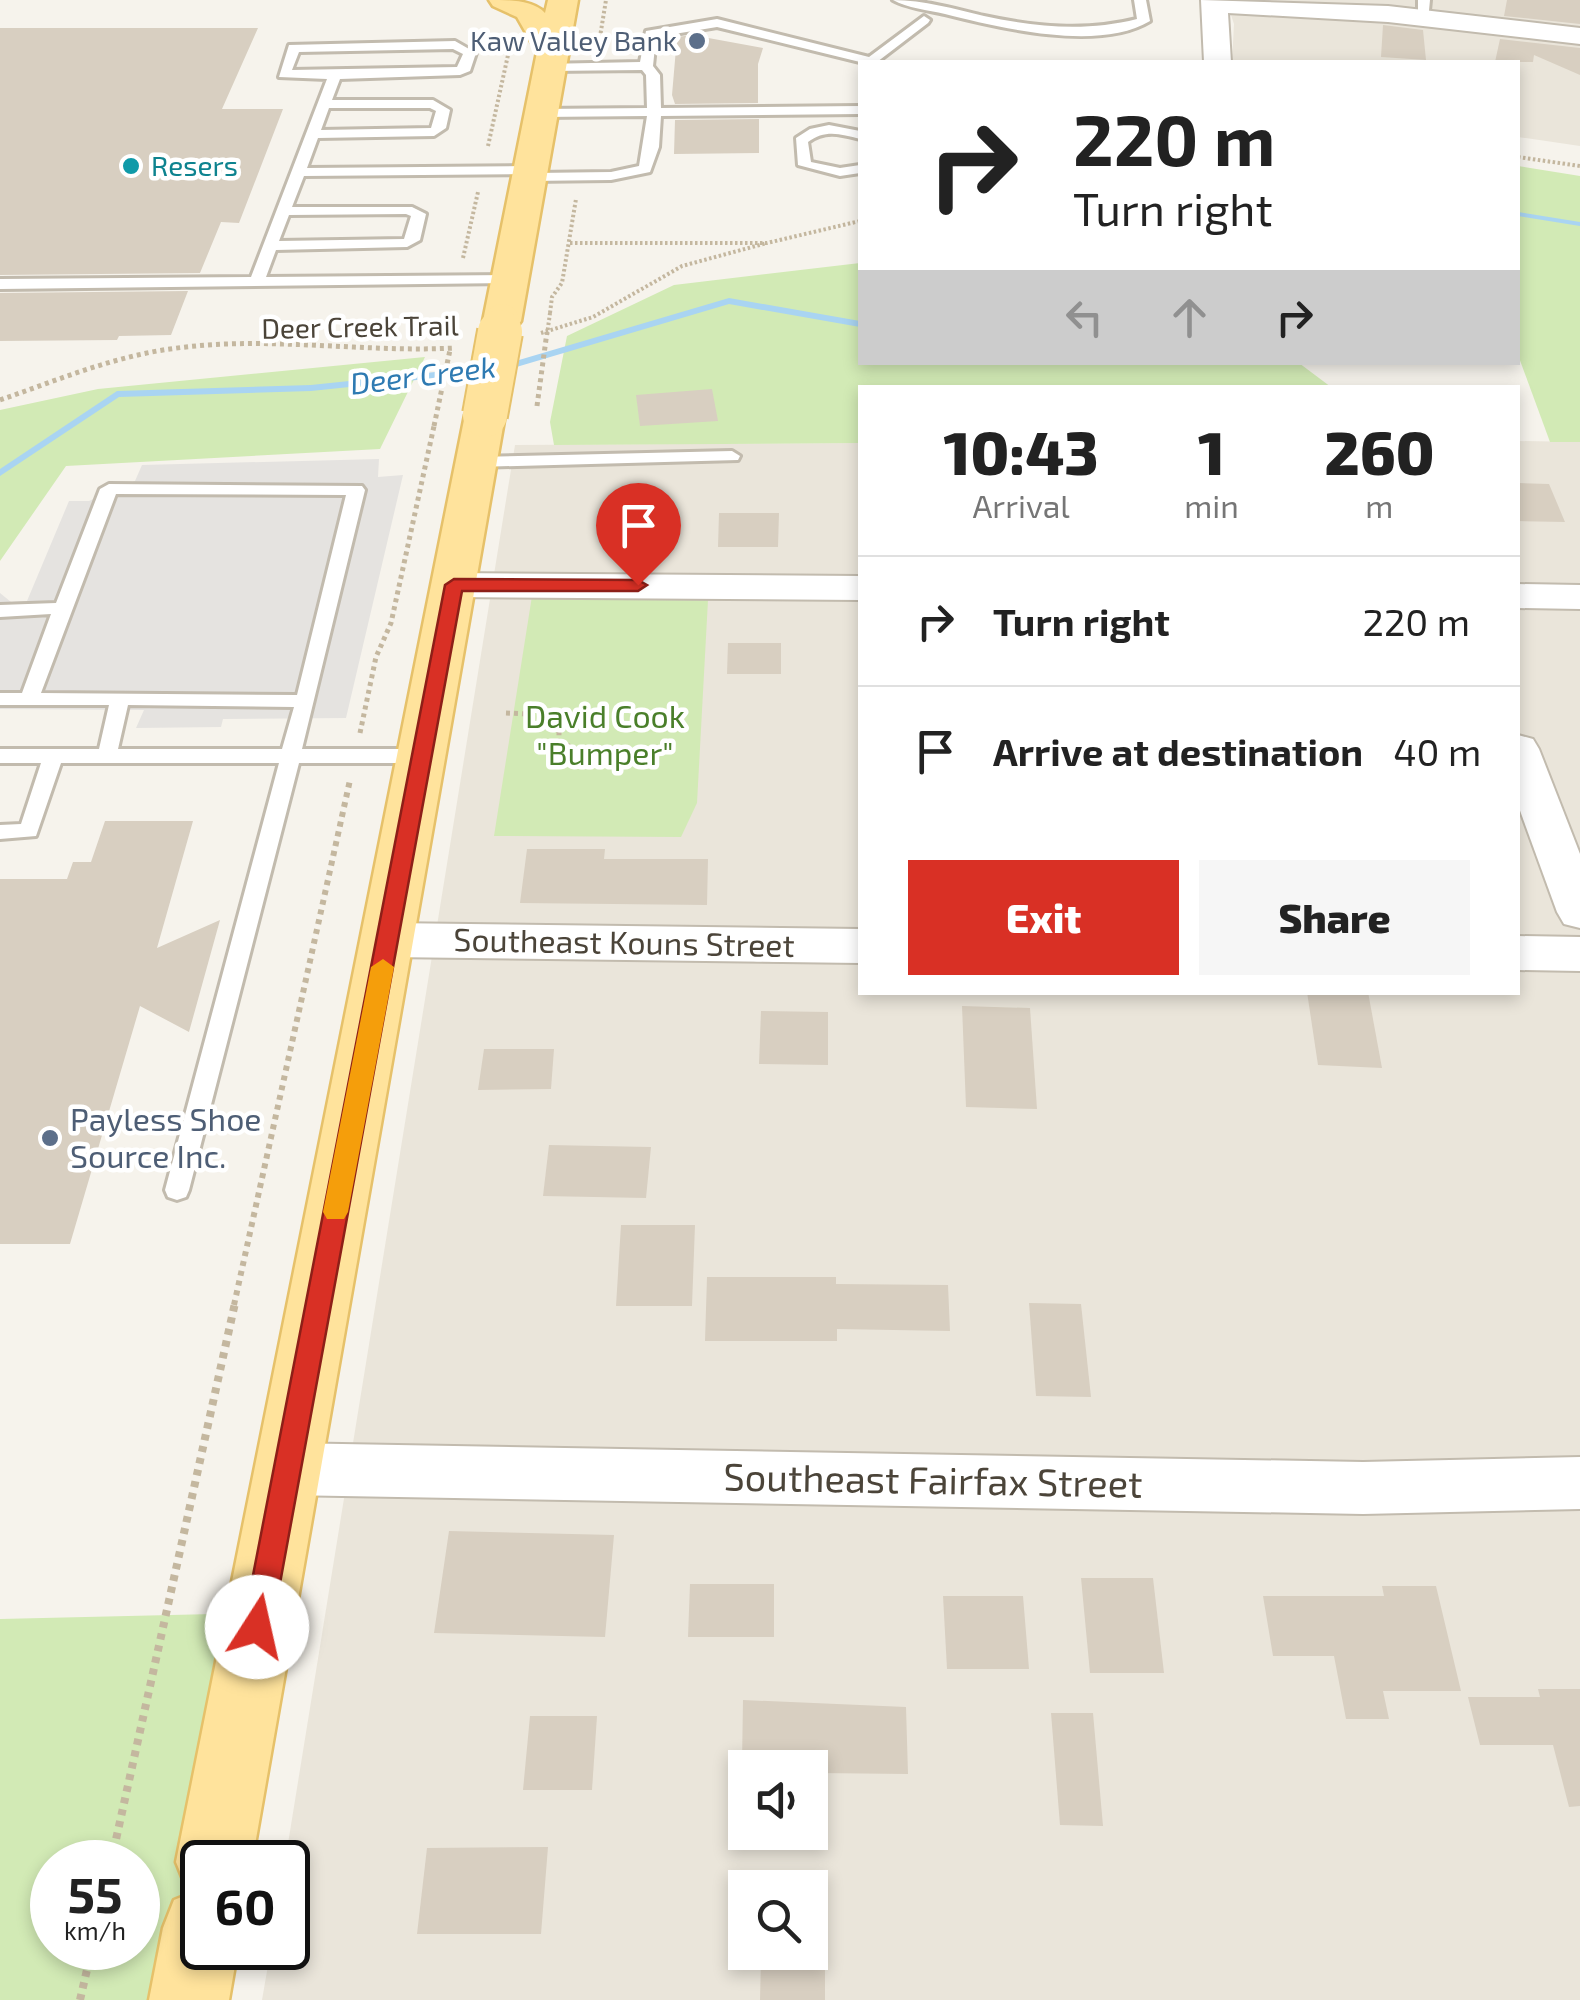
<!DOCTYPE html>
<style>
body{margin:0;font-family:"Exo 2",sans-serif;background:#f6f6f6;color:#222;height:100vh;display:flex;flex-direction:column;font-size:38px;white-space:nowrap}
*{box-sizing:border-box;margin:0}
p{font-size:32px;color:#767676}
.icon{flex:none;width:55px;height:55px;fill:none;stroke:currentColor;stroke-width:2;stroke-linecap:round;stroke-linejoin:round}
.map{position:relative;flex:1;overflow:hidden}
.details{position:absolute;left:858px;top:385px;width:662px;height:610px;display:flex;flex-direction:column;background:#fff;border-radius:0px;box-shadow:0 5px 15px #0003}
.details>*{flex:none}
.hud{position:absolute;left:858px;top:60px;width:662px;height:305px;border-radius:0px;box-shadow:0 5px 15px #0003;background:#fff;color:#222;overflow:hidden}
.fabs{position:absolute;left:728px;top:1750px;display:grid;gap:20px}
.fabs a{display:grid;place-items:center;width:100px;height:100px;border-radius:0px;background:#fff;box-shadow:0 5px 15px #0003;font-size:50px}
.speed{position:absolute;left:30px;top:1840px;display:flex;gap:20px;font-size:50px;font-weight:700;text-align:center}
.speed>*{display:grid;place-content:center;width:130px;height:130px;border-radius:50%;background:#fff;box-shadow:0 5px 15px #0003;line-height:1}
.speed small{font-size:25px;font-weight:400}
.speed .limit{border:5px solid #111;border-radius:15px;background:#fff;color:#111}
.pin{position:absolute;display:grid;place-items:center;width:85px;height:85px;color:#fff;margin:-102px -42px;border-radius:50% 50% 50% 0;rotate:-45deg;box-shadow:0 0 10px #0007}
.pin .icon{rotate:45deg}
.me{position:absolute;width:110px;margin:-55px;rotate:10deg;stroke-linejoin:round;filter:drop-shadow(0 0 8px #0008)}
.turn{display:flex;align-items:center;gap:35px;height:210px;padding:0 50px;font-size:45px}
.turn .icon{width:130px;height:130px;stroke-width:2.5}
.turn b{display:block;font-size:70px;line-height:85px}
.lanes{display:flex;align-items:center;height:95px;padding:0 50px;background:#0003;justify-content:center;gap:50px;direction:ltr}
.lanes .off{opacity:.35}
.eta{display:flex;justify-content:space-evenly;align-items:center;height:170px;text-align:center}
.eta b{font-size:60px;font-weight:800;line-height:70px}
.button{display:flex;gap:20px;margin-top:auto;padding:20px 50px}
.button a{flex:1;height:115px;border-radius:0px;background:#d93025;color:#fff;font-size:40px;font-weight:800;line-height:115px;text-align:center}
.button a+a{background:#f6f6f6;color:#222}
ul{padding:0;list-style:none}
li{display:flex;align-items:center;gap:30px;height:130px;padding:0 50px;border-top:2px solid #e0e0e0}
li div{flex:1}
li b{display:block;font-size:38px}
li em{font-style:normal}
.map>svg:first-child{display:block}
</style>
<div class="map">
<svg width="1580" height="2000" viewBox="0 0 1580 2000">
<rect width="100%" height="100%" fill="#f6f3ec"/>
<g fill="#eae5da" fill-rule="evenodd">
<polygon points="1226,0 1580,0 1580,146 1518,137 1518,62 1232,62 1234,24"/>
<path d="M1518 441 1580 442V2000H262L271 1948H288L285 1862 515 445 860 443V992H1518ZM745 1768H810V1832H745ZM745 1888H810V1952H745Z"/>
</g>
<g fill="#d2eab5" fill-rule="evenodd">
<polygon points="1518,166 1580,176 1580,442 1550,442 1518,355"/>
<polygon points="860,263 860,362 1299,363 1331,387 860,388 860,443 554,445 550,422 567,336 674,285"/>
<polygon points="425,357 380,449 66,466 0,561 0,410 98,389"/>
<polygon points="532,596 708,600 697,803 681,837 494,836"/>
<path d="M259 1613 214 1862H202V1927L189 2000H0V1619ZM52 1862H138V1948H52Z"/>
</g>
<polygon fill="#e5e3e0" points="379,459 378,477 403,475 346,718 223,719 221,727 136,728 144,710 0,709 0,593 11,602 27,601 69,501 89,501 135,481 142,465"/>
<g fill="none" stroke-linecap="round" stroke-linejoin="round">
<g fill="#a9d4f2" fill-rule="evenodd">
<polygon points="1518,212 1580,222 1580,226 1518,216"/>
<polygon points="729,298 860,321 860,327 729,304 503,371 311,391 119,397 0,476 0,469 117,391 311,385 502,365"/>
</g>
</g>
<g fill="#d8cfc1">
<polygon points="1507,0 1580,0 1580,24 1504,16"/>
<polygon points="1383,25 1423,30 1426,60 1381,57"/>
<polygon points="0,28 258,28 222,109 283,109 239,223 221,222 200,273 0,275"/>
<polygon points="692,35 763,48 758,64 758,103 675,104 672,95 677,37"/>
<polygon points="1500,39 1580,48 1580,75 1534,55 1533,62 1495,62"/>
<polygon points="759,119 759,153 674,154 675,120"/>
<polygon points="188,291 171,335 119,336 117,340 0,341 0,293"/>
<polygon points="712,389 718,421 640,426 636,395"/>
<polygon points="1518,483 1549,484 1565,522 1518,521"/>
<polygon points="719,513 779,513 778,547 718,547"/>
<polygon points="728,643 781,643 781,674 727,674"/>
<polygon points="105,821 193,821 157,948 220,920 189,1032 140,1006 70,1244 0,1244 0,879 67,879 73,862 91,862"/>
<polygon points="527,849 605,849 604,859 708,859 707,905 520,903"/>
<polygon points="1307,992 1368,992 1382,1068 1318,1065"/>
<polygon points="962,1006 1030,1008 1037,1109 966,1107"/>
<polygon points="761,1011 828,1012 828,1065 759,1064"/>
<polygon points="484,1049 554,1049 551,1089 478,1090"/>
<polygon points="549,1145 651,1147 646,1198 543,1196"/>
<polygon points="621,1225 695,1225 692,1306 616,1306"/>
<polygon points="707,1277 836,1277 836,1284 948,1285 950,1331 837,1329 837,1341 705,1341"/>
<polygon points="1029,1303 1081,1304 1091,1397 1036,1396"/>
<polygon points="449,1531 614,1535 605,1637 434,1633"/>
<polygon points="1081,1578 1153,1578 1164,1673 1090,1673"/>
<polygon points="690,1584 774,1584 774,1637 688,1637"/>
<polygon points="1382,1586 1436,1586 1461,1691 1383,1691 1389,1719 1346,1719 1334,1656 1273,1656 1263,1596 1384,1596"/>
<polygon points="943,1596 1023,1596 1029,1669 947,1669"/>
<polygon points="1538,1689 1580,1689 1580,1806 1569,1807 1553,1745 1480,1745 1468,1697 1540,1697"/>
<polygon points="743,1700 906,1707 908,1774 817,1773 817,1763 742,1763"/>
<polygon points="1051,1713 1093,1713 1103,1826 1060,1825"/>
<polygon points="530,1716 597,1716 592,1790 523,1790"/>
<polygon points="548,1847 541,1934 417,1934 427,1848"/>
<polygon points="761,1958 825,1959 825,2000 760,2000"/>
</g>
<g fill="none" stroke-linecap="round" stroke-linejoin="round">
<g stroke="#c2bbae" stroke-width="6">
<g id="lane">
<path d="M893 0C924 0 954 9 984 16 1035 27 1086 32 1137 19L1134 0H1146L1150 21C1099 52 1000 28 945 14 928 10 907 8 893 0Z"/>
<polygon points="1418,0 1430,0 1428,21 1418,18"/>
<path d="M924 16 930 20 928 23 877 62H860L717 27 656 37 653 66 660 75 661 108 860 106V114L661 116 659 147 650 172 611 180 529 181 524 180V174L304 176 292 207H412L426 214 420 240 407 247 276 250 266 277 511 275 516 277V283L0 289V279L251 277 327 79 279 77 289 45 455 41 476 53 470 71 460 75 340 79 332 100H433L450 110 446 128 434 136 318 138 307 168 531 166 536 167V173L611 172 639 166 647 116 541 117 534 113 541 109 647 108 646 75 642 70 549 71 544 70V64L640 62 646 31 717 19 869 57ZM453 49 463 54 457 67 292 70 299 52ZM329 108H430L436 111 431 128 321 130ZM406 214 411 216 404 239 279 241 289 215Z"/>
<path d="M829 125 860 131V139C841 134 825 129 808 142L811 162 840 168 860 165V173L840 176 798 165 796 138 810 129Z"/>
<polygon points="732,451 740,456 738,460 476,467 468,462 476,457"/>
<path d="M109 484 362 486 365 490 302 749H423L433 756 423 763H299L189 1190 186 1197 177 1200 168 1197 165 1190 279 763H61L36 836 0 839V825L21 824 41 763H0V749H99L109 705H0V693H22L51 614 0 617V605L56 603 100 489ZM116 494 346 495 297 695 41 693ZM128 705 294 707 282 749H118Z"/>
</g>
</g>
<g stroke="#c2bbae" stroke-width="4">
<g id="street">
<polygon points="1201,0 1388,6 1580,28 1580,44 1388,22 1228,13 1231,62 1204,62"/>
<polygon points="454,573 860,576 860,600 454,597 440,593 435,585 440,577"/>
<polygon points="1518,584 1580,585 1580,609 1518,608"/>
<polygon points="1518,735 1533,739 1539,749 1580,854 1580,928 1564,924 1557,912 1518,805"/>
<polygon points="388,923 860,929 860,963 388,957 372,952 365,940 372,928"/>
<polygon points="1518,936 1580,937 1580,971 1518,970"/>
<polygon points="286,1443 1363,1462 1580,1457 1580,1509 1363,1514 286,1495 266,1487 257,1469 266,1451"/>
</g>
</g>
<g stroke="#e6c16a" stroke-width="5">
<g id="primary">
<path d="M489 0C509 0 533 0 545 13L548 0H578L521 321 515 329 502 332 489 329 483 321 537 52 517 17 493 6Z"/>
<polygon points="485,403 499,406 505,415 252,1862 202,1862 202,1948 238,1948 229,2000 149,2000 163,1928 174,1900 194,1892 187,1889 176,1862 465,415 471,406"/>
</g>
</g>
<g stroke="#c4b79f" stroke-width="4" stroke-dasharray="2.5 2.5" stroke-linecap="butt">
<polyline points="599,43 606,0"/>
<polyline points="488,146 510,46"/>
<polyline points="1518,157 1580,166"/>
<polyline points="570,243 767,243 860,221"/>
<polyline points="463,258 478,192"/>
<polyline points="550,313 552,297 562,283 576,199"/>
<polyline points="541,333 593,317 682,266 767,243"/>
</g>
<g stroke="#c4b79f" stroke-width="5" stroke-dasharray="4 4" stroke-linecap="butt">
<path d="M0 400C55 381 112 357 170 349 265 335 360 353 455 348"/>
<polyline points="506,713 551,715 559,725 559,741"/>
<polyline points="360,733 376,657 391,623 434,426"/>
<polygon points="559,741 569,746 564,754 548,754 546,747"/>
</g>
<polyline stroke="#c4b79f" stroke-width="6" stroke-dasharray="5 5" stroke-linecap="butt" points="234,1305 350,780"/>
<g stroke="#c4b79f" stroke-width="8" stroke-dasharray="6 6" stroke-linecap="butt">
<polyline points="111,1862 235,1303"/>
<polyline points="80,2000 92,1948"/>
</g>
<use href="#lane" fill="#fff" fill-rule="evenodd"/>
<use href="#street" fill="#fff" fill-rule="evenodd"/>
<use href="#primary" fill="#ffe39c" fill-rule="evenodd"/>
<g stroke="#e6c16a" stroke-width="36" stroke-linecap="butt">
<polyline id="primary-bridge-far1" points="500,335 502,321"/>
</g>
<g stroke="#e6c16a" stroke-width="48" stroke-linecap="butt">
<polyline id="primary-bridge" points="485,415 500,332"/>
</g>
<polyline stroke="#c4b79f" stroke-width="4" stroke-dasharray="2.5 2.5" stroke-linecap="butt" points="547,335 550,313"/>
<g stroke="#c4b79f" stroke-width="5" stroke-dasharray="4 4" stroke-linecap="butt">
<polyline points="537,406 547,332"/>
<polyline points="434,426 450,350"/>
</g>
<use href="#primary-bridge-far1" stroke="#ffe39c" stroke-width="34"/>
<use href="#primary-bridge" stroke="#ffe39c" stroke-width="44"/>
</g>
<polygon fill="#d93025" stroke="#8d1f18" stroke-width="2.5" points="454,579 638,580 647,585 638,591 462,591 272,1627 268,1637 257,1641 247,1637 243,1627 445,585"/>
<polygon fill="#f59e0b" points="383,959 394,967 348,1212 344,1219 327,1219 323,1212 371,967"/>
<g fill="#5c6f8a" stroke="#fff" stroke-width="4">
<circle cx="697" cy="41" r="10"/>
<circle cx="50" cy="1138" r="10"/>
</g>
<circle fill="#0f9aa8" stroke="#fff" stroke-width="4" cx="131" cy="166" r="10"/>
<g text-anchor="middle" stroke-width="9" stroke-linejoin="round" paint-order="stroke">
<g font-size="28" fill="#4e5e75" stroke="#fff" text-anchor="end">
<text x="677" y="51">Kaw Valley Bank</text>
</g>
<g font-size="28" fill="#0d838f" stroke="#fff" text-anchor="start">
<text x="151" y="176">Resers</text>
</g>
<g font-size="28" fill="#4b4439" stroke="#fff">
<text transform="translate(360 327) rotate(-1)" y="10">Deer Creek Trail</text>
</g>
<g font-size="30" font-style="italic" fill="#2e7ab2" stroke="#fff">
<text transform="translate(423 376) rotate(-7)" y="10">Deer Creek</text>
</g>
<g font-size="32" fill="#4a7f2a" stroke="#fff">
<text x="605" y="728">David Cook<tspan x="605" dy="37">"Bumper"</tspan></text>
</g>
<g font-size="32" fill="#4b4439" stroke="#fff">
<text transform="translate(624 943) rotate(1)" y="11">Southeast Kouns Street</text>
</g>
<g font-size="32" fill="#4e5e75" stroke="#fff" text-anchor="start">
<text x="70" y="1131">Payless Shoe<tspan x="70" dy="37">Source Inc.</tspan></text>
</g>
<g font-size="38" fill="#4b4439" stroke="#fff">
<text transform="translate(933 1481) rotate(1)" y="13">Southeast Fairfax Street</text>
</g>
</g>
</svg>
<div class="fabs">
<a><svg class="icon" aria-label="sound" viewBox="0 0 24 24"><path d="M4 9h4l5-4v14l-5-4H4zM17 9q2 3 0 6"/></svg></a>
<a><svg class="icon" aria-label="search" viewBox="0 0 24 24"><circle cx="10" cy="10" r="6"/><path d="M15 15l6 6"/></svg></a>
</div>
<div class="speed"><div>55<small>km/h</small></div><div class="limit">60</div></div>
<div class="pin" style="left:638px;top:585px;background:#d93025"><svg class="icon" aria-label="arrive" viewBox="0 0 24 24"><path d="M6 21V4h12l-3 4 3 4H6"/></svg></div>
<svg class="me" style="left:257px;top:1627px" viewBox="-20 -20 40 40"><circle r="19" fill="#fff"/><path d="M0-13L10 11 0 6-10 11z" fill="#d93025"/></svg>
<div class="hud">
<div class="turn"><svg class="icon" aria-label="right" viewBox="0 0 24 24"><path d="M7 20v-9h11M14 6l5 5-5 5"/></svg><div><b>220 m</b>Turn right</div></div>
<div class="lanes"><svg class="icon off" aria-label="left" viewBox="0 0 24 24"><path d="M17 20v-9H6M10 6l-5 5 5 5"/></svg><svg class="icon off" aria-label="ahead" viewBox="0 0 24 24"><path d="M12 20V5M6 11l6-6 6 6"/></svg><svg class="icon" aria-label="right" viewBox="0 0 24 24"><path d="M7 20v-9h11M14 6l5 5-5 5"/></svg></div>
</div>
<section class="details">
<div class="eta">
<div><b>10:43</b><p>Arrival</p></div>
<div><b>1</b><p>min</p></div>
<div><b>260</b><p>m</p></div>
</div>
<ul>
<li><svg class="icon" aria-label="right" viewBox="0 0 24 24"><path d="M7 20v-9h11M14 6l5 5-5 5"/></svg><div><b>Turn right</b></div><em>220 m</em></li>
<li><svg class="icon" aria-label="arrive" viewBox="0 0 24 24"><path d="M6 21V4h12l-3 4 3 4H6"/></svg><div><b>Arrive at destination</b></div><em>40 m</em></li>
</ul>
<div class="button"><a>Exit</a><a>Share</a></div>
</section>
</div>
